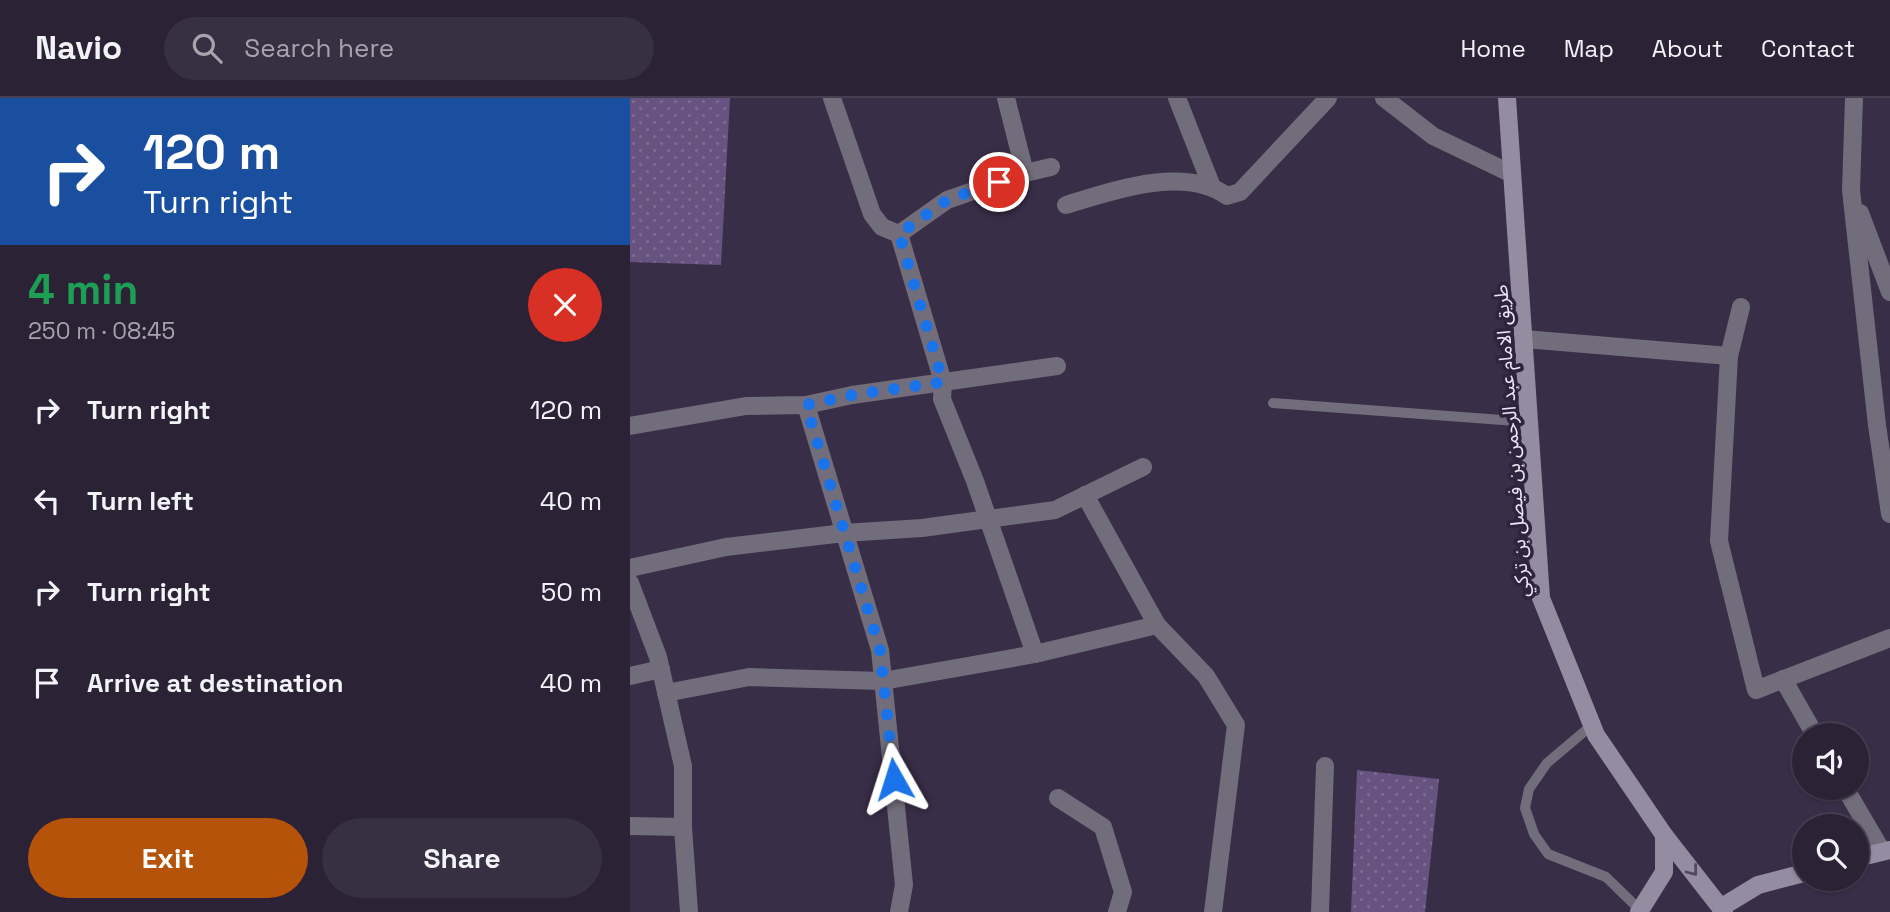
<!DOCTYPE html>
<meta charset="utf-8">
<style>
body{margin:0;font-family:"Space Grotesk","Noto Sans Arabic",sans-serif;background:#372f42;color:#f1f3f6;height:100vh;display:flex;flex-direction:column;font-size:26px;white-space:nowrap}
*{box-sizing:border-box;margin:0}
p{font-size:23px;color:#a6a4ad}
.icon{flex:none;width:38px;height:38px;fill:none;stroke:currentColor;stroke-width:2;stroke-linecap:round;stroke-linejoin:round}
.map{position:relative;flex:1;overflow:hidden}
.panel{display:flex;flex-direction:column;background:#2b2236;width:630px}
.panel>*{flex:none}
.banner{background:#1a4fa0;color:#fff;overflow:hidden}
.tools{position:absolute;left:1162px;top:625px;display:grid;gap:14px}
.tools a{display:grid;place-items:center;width:77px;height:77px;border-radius:50%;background:#2b2236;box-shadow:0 2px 5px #0004,0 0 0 2px #473f51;font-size:35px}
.pin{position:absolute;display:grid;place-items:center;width:60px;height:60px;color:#fff;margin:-30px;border:4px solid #fff;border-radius:50%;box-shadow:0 2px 7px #0007}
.me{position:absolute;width:77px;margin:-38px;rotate:354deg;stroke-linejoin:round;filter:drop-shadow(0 0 5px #0008)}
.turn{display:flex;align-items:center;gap:24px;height:147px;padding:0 28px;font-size:32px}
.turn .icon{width:91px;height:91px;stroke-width:2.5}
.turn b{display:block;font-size:49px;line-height:60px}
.round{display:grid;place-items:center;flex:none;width:74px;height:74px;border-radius:37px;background:#372f42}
.headline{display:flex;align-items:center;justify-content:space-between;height:119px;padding:0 28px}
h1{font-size:42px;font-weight:800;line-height:52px;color:#1e9e55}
.primary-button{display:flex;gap:14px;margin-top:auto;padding:14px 28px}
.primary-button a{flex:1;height:80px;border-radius:42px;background:#b45309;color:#fff;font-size:28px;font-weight:800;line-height:80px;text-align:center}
.primary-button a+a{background:#372f42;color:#f1f3f6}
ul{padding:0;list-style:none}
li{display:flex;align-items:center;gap:21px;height:91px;padding:0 28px}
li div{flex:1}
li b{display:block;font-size:26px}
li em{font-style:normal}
header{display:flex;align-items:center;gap:42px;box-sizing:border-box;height:98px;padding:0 35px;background:#2b2236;border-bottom:2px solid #473f51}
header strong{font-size:33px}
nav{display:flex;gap:38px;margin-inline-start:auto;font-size:24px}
.search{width:490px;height:63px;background:#372f42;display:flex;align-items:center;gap:18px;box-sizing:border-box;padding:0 24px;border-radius:38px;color:#a6a4ad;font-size:26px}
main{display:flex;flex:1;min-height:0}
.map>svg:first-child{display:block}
</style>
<header>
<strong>Navio</strong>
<div class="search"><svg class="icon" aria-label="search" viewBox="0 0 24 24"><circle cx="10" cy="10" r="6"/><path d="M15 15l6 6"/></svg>Search here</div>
<nav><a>Home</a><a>Map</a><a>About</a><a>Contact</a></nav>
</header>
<main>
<section class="panel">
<div class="banner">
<div class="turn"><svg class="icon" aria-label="right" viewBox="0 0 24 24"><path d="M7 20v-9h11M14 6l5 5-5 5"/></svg><div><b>120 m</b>Turn right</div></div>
</div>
<div class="headline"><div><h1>4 min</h1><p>250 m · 08:45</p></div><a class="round" style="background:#d93025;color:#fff"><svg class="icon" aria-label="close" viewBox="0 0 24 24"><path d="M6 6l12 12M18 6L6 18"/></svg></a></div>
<ul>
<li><svg class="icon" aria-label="right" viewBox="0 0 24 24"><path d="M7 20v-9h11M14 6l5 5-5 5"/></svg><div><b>Turn right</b></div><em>120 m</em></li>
<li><svg class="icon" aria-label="left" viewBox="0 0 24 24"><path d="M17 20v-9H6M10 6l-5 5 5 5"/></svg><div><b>Turn left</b></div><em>40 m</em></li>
<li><svg class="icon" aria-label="right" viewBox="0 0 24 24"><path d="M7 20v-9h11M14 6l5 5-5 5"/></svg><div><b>Turn right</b></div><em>50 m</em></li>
<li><svg class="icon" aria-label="arrive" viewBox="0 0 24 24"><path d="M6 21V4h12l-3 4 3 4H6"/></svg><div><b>Arrive at destination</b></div><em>40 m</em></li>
</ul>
<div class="primary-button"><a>Exit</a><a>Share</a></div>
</section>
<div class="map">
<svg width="1260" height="814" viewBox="0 0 1260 814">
<defs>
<pattern id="green-dots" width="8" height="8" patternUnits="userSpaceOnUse" patternTransform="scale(1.75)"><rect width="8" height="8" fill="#66537f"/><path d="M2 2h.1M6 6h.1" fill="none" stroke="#7c6c92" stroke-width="1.8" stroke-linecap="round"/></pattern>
</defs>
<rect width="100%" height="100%" fill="#392e48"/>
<g fill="url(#green-dots)">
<polygon points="0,0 100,0 91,167 0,164"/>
<polygon points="727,672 809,681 795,814 721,814"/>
</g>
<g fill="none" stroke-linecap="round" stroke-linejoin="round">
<g stroke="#726d7a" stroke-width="10">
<polyline points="643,305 899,324"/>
<polyline points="962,627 917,665 899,691 895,710 904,736 918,756 976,779 1010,812"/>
</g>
<g stroke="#726d7a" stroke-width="18">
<polyline points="202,0 242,116 252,129 269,136"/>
<polyline points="376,0 395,75"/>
<polyline points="547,0 582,89"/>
<polyline points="754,0 803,38 882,76"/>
<polyline points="1224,0 1221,92 1247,327 1260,416"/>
<path d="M436 107C482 93 554 67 597 98L610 94 698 0"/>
<polyline points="1230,115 1260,194"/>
<polyline points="269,136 313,284 312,301 345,383 405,556"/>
<polyline points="269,136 317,102 395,75 421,69"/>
<polyline points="1111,209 1099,258 1089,443 1126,592 1260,540"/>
<polyline points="894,241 1099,258"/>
<polyline points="176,307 250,552 274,787 269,814"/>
<polyline points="0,328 116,308 176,307 222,297 427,268"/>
<polyline points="455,397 527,527 576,578 606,627 583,814"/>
<polyline points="0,470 96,449 214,435 292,430 425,412 513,369"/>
<polyline points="0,485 28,559 53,668 53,729 59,814"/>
<polyline points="0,578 31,571"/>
<polyline points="1153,581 1185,637"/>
<polyline points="36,595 119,579 253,583 405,556 527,527"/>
<polyline points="1215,690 1252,753"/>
<polyline points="428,700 473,729 493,794 487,814"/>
<polyline points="0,728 53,729"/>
<polyline points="690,814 695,668"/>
</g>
<g stroke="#948ca1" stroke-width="18">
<polyline points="877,0 911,500 966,637 1034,737 1094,814"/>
<polyline points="1227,760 1260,752"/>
<polyline points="1092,809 1128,787 1174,775"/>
<polyline points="1009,814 1034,774 1034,737"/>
</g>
</g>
<defs><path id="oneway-chevron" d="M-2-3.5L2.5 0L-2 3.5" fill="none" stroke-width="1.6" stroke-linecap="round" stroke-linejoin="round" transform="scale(1.75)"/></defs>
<use stroke="#524860" href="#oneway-chevron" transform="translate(1063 773) rotate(52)"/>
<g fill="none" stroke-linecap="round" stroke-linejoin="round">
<polyline stroke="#1a73e8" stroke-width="12" stroke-dasharray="0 21.6" points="264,681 250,552 176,307 222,297 313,284 269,136 317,102 369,84"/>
</g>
<g text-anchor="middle" stroke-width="7" stroke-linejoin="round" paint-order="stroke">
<g font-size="19" fill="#ede7f8" stroke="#2f243d">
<text transform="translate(881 343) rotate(-94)" y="7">طريق الامام عبد الرحمن بن فيصل بن تركي</text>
</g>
</g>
</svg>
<div class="tools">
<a><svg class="icon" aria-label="sound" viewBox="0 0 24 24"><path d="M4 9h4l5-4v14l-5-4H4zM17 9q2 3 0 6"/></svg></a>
<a><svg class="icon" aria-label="search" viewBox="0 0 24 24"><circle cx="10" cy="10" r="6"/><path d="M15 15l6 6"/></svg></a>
</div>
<div class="pin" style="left:369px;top:84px;background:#d93025"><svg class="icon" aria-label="arrive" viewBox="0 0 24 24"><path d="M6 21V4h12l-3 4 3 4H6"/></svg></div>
<svg class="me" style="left:264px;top:681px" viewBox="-20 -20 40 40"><path d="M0-17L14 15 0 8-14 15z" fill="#1a73e8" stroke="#fff" stroke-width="4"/></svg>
</div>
</main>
